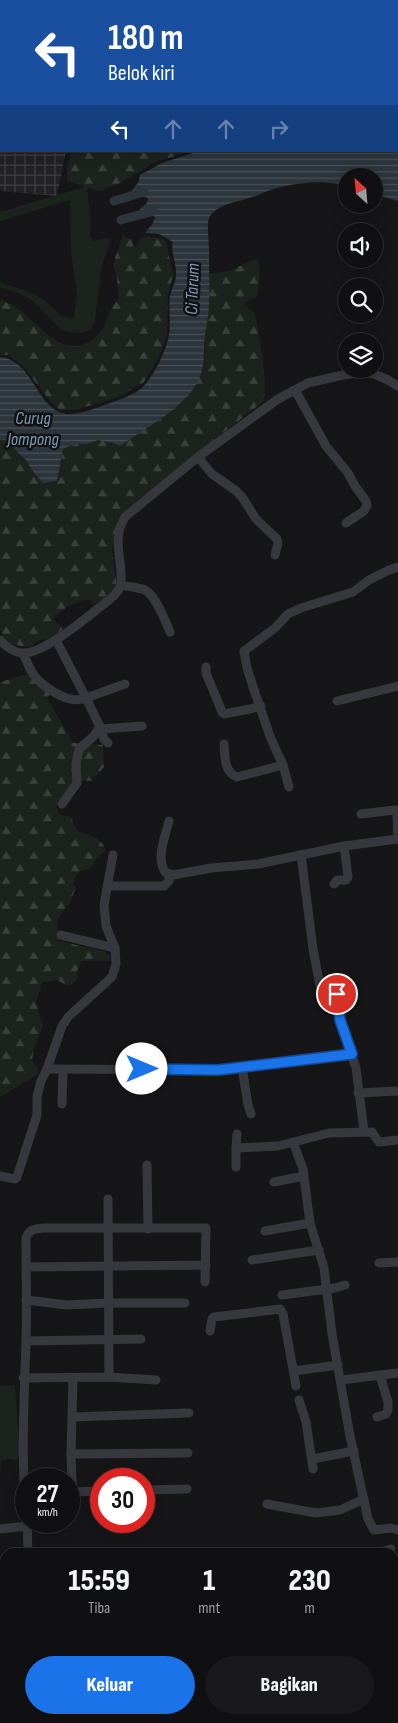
<!DOCTYPE html>
<html lang="id">
<style>
body{margin:0;font-family:"Sofia Sans Condensed",sans-serif;background:#19191b;color:#f1f3f6;height:100vh;display:flex;flex-direction:column;font-size:19px;white-space:nowrap}
*{box-sizing:border-box;margin:0}
p{font-size:16px;color:#9c9d9f}
.icon{flex:none;width:28px;height:28px;fill:none;stroke:currentColor;stroke-width:2;stroke-linecap:round;stroke-linejoin:round}
.map{position:relative;flex:1;overflow:hidden}
.details{position:absolute;left:0px;top:1548px;width:399px;height:176px;display:flex;flex-direction:column;background:#101012;border-radius:15px 15px 0 0;box-shadow:0 2px 12px #0003,0 0 0 1px #303032}
.details>*{flex:none}
.guide{position:absolute;left:0px;top:0px;width:399px;height:152px;box-shadow:0 2px 12px #0003,0 0 0 1px #303032;background:#1a4fa0;color:#fff;overflow:hidden}
.needle{width:32px;rotate:334deg}
.buttons{position:absolute;left:338px;top:168px;display:grid;gap:10px}
.buttons a{display:grid;place-items:center;width:45px;height:45px;border-radius:50%;background:#101012;box-shadow:0 2px 12px #0003,0 0 0 1px #303032;font-size:25px}
.speed{position:absolute;left:15px;top:1468px;display:flex;gap:10px;font-size:25px;font-weight:700;text-align:center}
.speed>*{display:grid;place-content:center;width:65px;height:65px;border-radius:50%;background:#101012;box-shadow:0 2px 12px #0003,0 0 0 1px #303032;line-height:1}
.speed small{font-size:12px;font-weight:400}
.speed .limit{border:8px solid #d22;background:#fff;color:#111}
.pin{position:absolute;display:grid;place-items:center;width:42px;height:42px;color:#fff;margin:-21px;border:2px solid #fff;border-radius:50%;box-shadow:0 1px 5px #0007}
.me{position:absolute;width:55px;margin:-28px;rotate:90deg;stroke-linejoin:round;filter:drop-shadow(0 0 4px #0008)}
.turn{display:flex;align-items:center;gap:18px;height:105px;padding:0 25px;font-size:22px}
.turn .icon{width:65px;height:65px;stroke-width:2.5}
.turn b{display:block;font-size:35px;line-height:42px}
.lanes{display:flex;align-items:center;height:48px;padding:0 25px;background:#0003;justify-content:center;gap:25px;direction:ltr}
.lanes .off{opacity:.35}
.eta{display:flex;justify-content:space-evenly;align-items:center;height:85px;text-align:center}
.eta b{font-size:30px;font-weight:800;line-height:35px}
.action{display:flex;gap:10px;margin-top:auto;padding:10px 25px}
.action a{flex:1;height:58px;border-radius:30px;background:#1a73e8;color:#fff;font-size:20px;font-weight:800;line-height:58px;text-align:center}
.action a+a{background:#19191b;color:#f1f3f6}
.map>svg:first-child{display:block}
</style>
<div class="map">
<svg width="398" height="1723" viewBox="0 0 398 1723">
<defs>
<pattern id="industrial-grid" width="8" height="8" patternUnits="userSpaceOnUse" patternTransform="scale(1.25)"><rect width="8" height="8" fill="#222225"/><path d="M0 4h8M4 0v8" fill="none" stroke="#3f3f43"/></pattern>
<pattern id="forest-firs" width="22" height="20" patternUnits="userSpaceOnUse" patternTransform="scale(1.25)"><rect width="22" height="20" fill="#1c231d"/><path d="M5 1l3.5 6h-7zM16 11l3.5 6h-7z" fill="#3a403c"/></pattern>
<pattern id="water-rules" width="6" height="5" patternUnits="userSpaceOnUse" patternTransform="scale(1.25)"><rect width="6" height="5" fill="#2c353c"/><path d="M0 2.5h6" fill="none" stroke="#485056"/></pattern>
</defs>
<rect width="100%" height="100%" fill="#161618"/>
<polygon fill="url(#industrial-grid)" points="0,0 398,0 398,85 398,1 1,1 1,151 66,151 57,196 0,191"/>
<g fill="#1c231d">
<path d="M87 186 90 216V237L93 241 106 238 111 239 102 265 95 320 91 329 82 333 68 332 60 329 33 301 21 294 0 287V282C13 287 29 290 41 298 52 305 60 320 74 318L77 295 71 252 70 200 0 221V212Z"/>
<polygon points="15,1385 20,1455 17,1460 8,1459 1,1461 0,1472 0,1386"/>
<polygon points="398,1644 398,1723 365,1723 369,1719 394,1719 394,1646"/>
</g>
<g fill="url(#forest-firs)">
<polygon points="72,151 192,151 155,162 120,183 99,191 67,181 67,165"/>
<path d="M123 235 132 240 134 248 143 236 160 238 166 241 173 275 168 295 167 335 159 357 144 382 119 397 75 410H60L51 402 22 365 9 355H0V299C7 302 14 306 20 310 43 329 68 364 98 335 105 328 107 317 112 308 113 305 116 302 119 299L117 279 113 264Z"/>
<path d="M256 259 259 261C259 273 261 286 256 298L246 301 245 305 255 314 263 360 265 384 264 401 190 458 128 508 116 528 112 550 117 588 108 598 94 604 88 599 68 606 53 618 63 629 50 639 39 640 31 647C17 647 6 643 0 630V440H5L27 461 31 469 36 475 57 481 63 450 75 444H85L98 440 114 443 140 431 152 424 204 358 205 338 209 307V274L229 271Z"/>
<path d="M28 674 50 694 47 698 73 743 103 745 104 767 92 781 75 780 56 806 60 815 71 817 77 831C87 835 105 838 105 851L100 855 89 869C78 870 76 874 73 885L76 887 69 905 63 910 57 922 59 941 103 951C108 954 111 955 109 961H82L76 973 78 977 76 981 68 986 57 980 42 982 36 1003 43 1026 35 1045 32 1061 37 1067 38 1074 0 1097V682Z"/>
</g>
<path fill="url(#water-rules)" d="M398 138V201L374 194V176H346V186C320 178 282 184 258 195 242 202 221 202 210 216 206 221 209 242 209 249 209 268 210 288 209 306 209 316 206 326 205 336 203 349 205 362 201 374 190 406 146 427 120 446L113 443 98 440 87 444H75L63 449 57 481 43 483 31 469 27 461 5 440H0V357C31 360 35 401 59 412 72 418 94 409 107 404 118 400 135 395 144 386 154 374 165 354 168 339 172 326 168 310 170 297 171 290 176 282 176 275 177 263 170 253 173 242L159 234 145 233 153 223 155 217 151 214 143 216 140 209 147 203 148 198 141 196H135L132 190 138 183 140 175 162 163 199 151H398Z"/>
<g fill="none" stroke-linecap="round" stroke-linejoin="round">
<g stroke="#2c353c" stroke-width="9">
<polyline points="114,201 144,192"/>
<polyline points="121,220 154,211"/>
</g>
<g stroke="#37383d" stroke-width="9">
<polyline points="295,390 326,446 348,473 355,486 366,501 367,505 364,511 346,523"/>
<polyline points="198,457 212,474 235,490 242,497 256,519 277,539 278,543 275,555"/>
<path d="M121 585C128 587 138 587 145 590 156 596 165 620 170 632"/>
<path d="M0 640C5 646 15 653 23 653 45 654 91 614 109 600 114 596 120 590 121 584 123 559 111 540 125 517L198 457 278 399 308 383 343 375 364 372 374 374 386 379 398 386"/>
<polyline points="56,640 86,698 125,684"/>
<path d="M23 653C27 662 30 671 36 678 48 690 70 705 86 698L101 729 142 726"/>
<polyline points="206,667 206,673 222,712 224,714 250,709 261,706"/>
<polyline points="337,701 398,686"/>
<polyline points="101,729 104,739 108,743"/>
<path d="M224 744C225 757 224 772 237 777L283 765"/>
<polyline points="289,787 283,765 271,739 253,687 247,668 244,651 275,628 288,614 301,608 353,592 369,580 389,570 398,567"/>
<polyline points="62,804 77,783 76,764 79,749 94,736 100,726"/>
<polyline points="361,814 395,810 397,814 398,840"/>
<path d="M169 821C165 837 156 857 165 872L173 875 211 868 258 864 344 846 398 839"/>
<polyline points="301,855 313,949 321,991 326,995 334,993 338,997 340,1020 356,1068 364,1131"/>
<polyline points="334,884 337,880 346,880 348,877 344,846"/>
<polyline points="107,886 164,886 169,881 169,874"/>
<polyline points="61,935 115,948"/>
<polyline points="242,1067 248,1105 251,1114"/>
<polyline points="47,1069 218,1070 352,1054"/>
<polyline points="358,1093 398,1091"/>
<polyline points="62,1104 63,1070"/>
<polyline points="237,1134 236,1148 278,1146 329,1133 372,1132 379,1142 398,1140"/>
<polyline points="293,1142 303,1169 310,1223 324,1268 332,1334 350,1436 368,1519 374,1530 391,1528 398,1530"/>
<polyline points="147,1165 148,1229"/>
<polyline points="236,1167 236,1148"/>
<polyline points="0,1176 15,1179 17,1177 37,1115 37,1097 41,1081 47,1069 62,1026 69,1016 112,977 116,964 115,948 106,926 104,905 113,855"/>
<polyline points="274,1182 304,1176"/>
<polyline points="108,1199 109,1377"/>
<polyline points="265,1231 310,1223"/>
<polyline points="252,1260 319,1250"/>
<polyline points="379,1263 398,1262"/>
<polyline points="26,1267 206,1265"/>
<polyline points="282,1295 335,1288 345,1285"/>
<polyline points="26,1300 67,1305 108,1303 185,1303"/>
<polyline points="210,1331 212,1319 214,1317 280,1309 283,1314 296,1386"/>
<polyline points="26,1341 141,1339"/>
<polyline points="294,1371 338,1365"/>
<polyline points="23,1378 109,1377 156,1380"/>
<polyline points="341,1380 398,1373"/>
<polyline points="299,1400 306,1422 313,1469"/>
<polyline points="73,1417 189,1413"/>
<polyline points="377,1417 386,1414 388,1410 388,1402 380,1375"/>
<polyline points="71,1454 188,1453"/>
<polyline points="312,1459 354,1451"/>
<polyline points="144,1490 187,1489"/>
<polyline points="72,1492 101,1491"/>
<polyline points="267,1504 316,1513 340,1510 364,1499"/>
<polyline points="73,1511 71,1454 73,1378"/>
<path d="M26 1517C21 1459 24 1400 26 1342 27 1307 26 1273 26 1239 28 1229 35 1229 43 1228H206L205 1282"/>
<polyline points="27,1521 28,1552"/>
<polyline points="0,1529 27,1526"/>
<polyline points="385,1552 384,1551 391,1549"/>
<polyline points="0,1586 5,1587"/>
<polyline points="0,1603 5,1602"/>
<polyline points="52,1719 53,1723"/>
<polyline points="216,1719 221,1723"/>
<polyline points="336,1723 341,1719"/>
<polyline points="357,1723 361,1719"/>
</g>
<g stroke="#53555c" stroke-width="11">
<polyline points="394,1577 398,1576"/>
<polyline points="181,1723 185,1719"/>
</g>
</g>
<g fill="none" stroke-linecap="round" stroke-linejoin="round">
<g stroke="#114b97" stroke-width="12">
<polyline id="route" points="142,1069 218,1070 352,1054 340,1020 337,994"/>
</g>
<use href="#route" stroke="#1a73e8" stroke-width="9"/>
</g>
<g text-anchor="middle" stroke-width="5" stroke-linejoin="round" paint-order="stroke">
<g font-size="18" font-style="italic" fill="#7f9bb3" stroke="#111113">
<text transform="translate(192 289) rotate(-88)" y="6">Ci Tarum</text>
<text x="33" y="424">Curug<tspan x="33" dy="21">Jompong</tspan></text>
</g>
</g>
</svg>
<div class="buttons">
<a><svg class="needle" viewBox="-14 -14 28 28"><path d="M0-13l5 13h-10z" fill="#e53935"/><path d="M0 13l5-13h-10z" fill="#9c9d9f"/></svg></a>
<a><svg class="icon" aria-label="sound" viewBox="0 0 24 24"><path d="M4 9h4l5-4v14l-5-4H4zM17 9q2 3 0 6"/></svg></a>
<a><svg class="icon" aria-label="search" viewBox="0 0 24 24"><circle cx="10" cy="10" r="6"/><path d="M15 15l6 6"/></svg></a>
<a><svg class="icon" aria-label="layers" viewBox="0 0 24 24"><path d="M12 4l9 5-9 5-9-5zM3 14l9 5 9-5"/></svg></a>
</div>
<div class="speed"><div>27<small>km/h</small></div><div class="limit">30</div></div>
<div class="pin" style="left:337px;top:994px;background:#d93025"><svg class="icon" aria-label="arrive" viewBox="0 0 24 24"><path d="M6 21V4h12l-3 4 3 4H6"/></svg></div>
<svg class="me" style="left:142px;top:1069px" viewBox="-20 -20 40 40"><circle r="19" fill="#fff"/><path d="M0-13L10 11 0 6-10 11z" fill="#1a73e8"/></svg>
<div class="guide">
<div class="turn"><svg class="icon" aria-label="left" viewBox="0 0 24 24"><path d="M17 20v-9H6M10 6l-5 5 5 5"/></svg><div><b>180 m</b>Belok kiri</div></div>
<div class="lanes"><svg class="icon" aria-label="left" viewBox="0 0 24 24"><path d="M17 20v-9H6M10 6l-5 5 5 5"/></svg><svg class="icon off" aria-label="ahead" viewBox="0 0 24 24"><path d="M12 20V5M6 11l6-6 6 6"/></svg><svg class="icon off" aria-label="ahead" viewBox="0 0 24 24"><path d="M12 20V5M6 11l6-6 6 6"/></svg><svg class="icon off" aria-label="right" viewBox="0 0 24 24"><path d="M7 20v-9h11M14 6l5 5-5 5"/></svg></div>
</div>
<section class="details">
<div class="eta">
<div><b>15:59</b><p>Tiba</p></div>
<div><b>1</b><p>mnt</p></div>
<div><b>230</b><p>m</p></div>
</div>
<div class="action"><a>Keluar</a><a>Bagikan</a></div>
</section>
</div>
